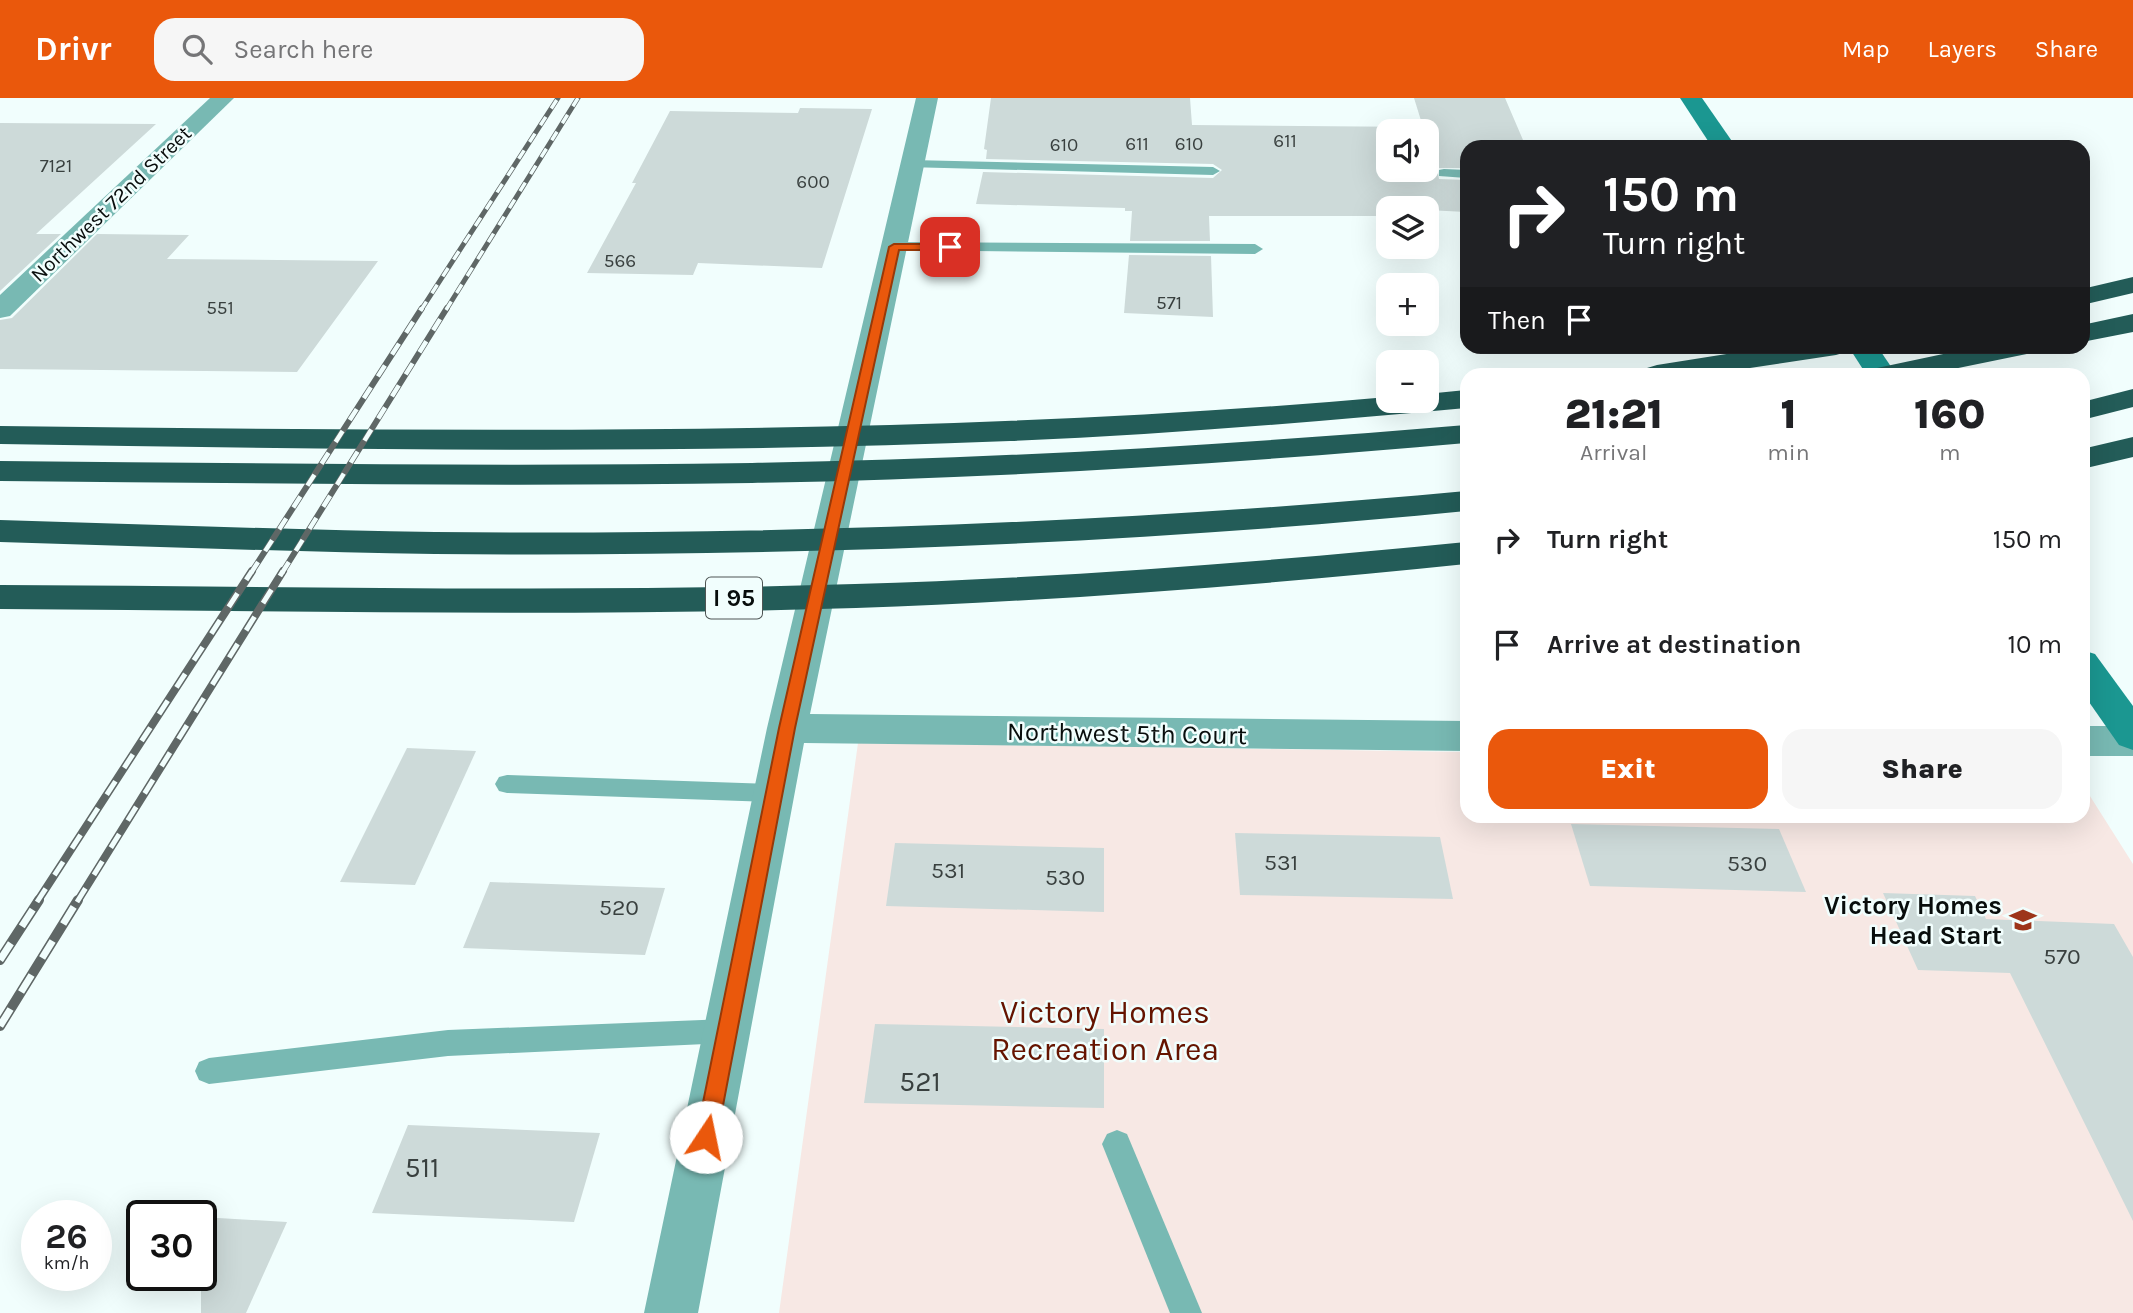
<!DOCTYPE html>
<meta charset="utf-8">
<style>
body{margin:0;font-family:Karla,sans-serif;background:#f6f6f6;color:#202124;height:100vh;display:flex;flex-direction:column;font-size:26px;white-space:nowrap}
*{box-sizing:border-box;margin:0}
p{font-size:23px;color:#757577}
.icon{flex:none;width:38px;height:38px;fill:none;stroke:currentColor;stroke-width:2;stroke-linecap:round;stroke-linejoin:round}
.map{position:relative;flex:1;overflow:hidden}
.panel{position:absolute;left:1460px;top:270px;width:630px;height:455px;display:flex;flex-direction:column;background:#fff;border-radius:21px;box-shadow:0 7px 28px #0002}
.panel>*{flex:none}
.guide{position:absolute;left:1460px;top:42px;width:630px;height:214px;border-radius:21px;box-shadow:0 7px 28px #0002;background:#202124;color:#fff;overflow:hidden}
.buttons{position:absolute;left:1376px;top:21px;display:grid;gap:14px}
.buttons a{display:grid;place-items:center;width:63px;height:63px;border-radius:14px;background:#fff;box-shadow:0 7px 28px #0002;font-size:35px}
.speed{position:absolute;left:21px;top:1102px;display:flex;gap:14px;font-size:35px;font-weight:700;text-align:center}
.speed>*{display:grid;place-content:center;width:91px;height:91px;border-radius:50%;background:#fff;box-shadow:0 7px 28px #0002;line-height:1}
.speed small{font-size:18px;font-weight:400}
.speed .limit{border:4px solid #111;border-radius:10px;background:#fff;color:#111}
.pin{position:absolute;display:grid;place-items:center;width:60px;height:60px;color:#fff;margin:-30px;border-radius:14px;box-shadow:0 4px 10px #0006}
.me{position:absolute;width:77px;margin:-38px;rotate:11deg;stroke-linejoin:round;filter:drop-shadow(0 0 5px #0008)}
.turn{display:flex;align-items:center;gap:24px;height:147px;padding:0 28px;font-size:32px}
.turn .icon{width:91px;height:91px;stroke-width:2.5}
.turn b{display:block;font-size:49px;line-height:60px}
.then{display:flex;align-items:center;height:66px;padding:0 28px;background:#0003;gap:14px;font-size:26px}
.eta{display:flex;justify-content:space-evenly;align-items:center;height:119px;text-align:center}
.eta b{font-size:42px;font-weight:800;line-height:49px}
.primary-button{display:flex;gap:14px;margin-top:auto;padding:14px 28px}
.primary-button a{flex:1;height:80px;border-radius:21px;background:#ea580c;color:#fff;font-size:28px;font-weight:800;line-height:80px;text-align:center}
.primary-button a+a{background:#f6f6f6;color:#202124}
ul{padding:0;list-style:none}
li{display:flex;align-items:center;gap:21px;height:105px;padding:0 28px}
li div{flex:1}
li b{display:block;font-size:26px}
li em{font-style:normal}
header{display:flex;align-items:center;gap:42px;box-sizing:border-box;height:98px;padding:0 35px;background:#ea580c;color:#fff}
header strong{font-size:33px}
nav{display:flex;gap:38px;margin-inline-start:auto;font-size:24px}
.search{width:490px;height:63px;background:#f6f6f6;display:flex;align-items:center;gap:18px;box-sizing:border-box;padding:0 24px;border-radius:21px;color:#757577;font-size:26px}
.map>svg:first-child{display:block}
</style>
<header>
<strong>Drivr</strong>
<div class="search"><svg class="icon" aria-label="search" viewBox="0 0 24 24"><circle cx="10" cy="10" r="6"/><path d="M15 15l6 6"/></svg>Search here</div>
<nav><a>Map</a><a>Layers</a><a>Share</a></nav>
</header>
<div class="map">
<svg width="2133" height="1215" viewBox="0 0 2133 1215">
<rect width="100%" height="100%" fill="#f1fefd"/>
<polygon fill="#f7e8e4" points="858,645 1466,654 1466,718 2082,718 2083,687 2133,766 2133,1215 779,1215"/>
<g fill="#cddad9" fill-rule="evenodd">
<path d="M991 0H1190L1192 27 1423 29 1414 0H1505L1526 49H1466V70H1437L1439 81 1466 82V114L1388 110V118H1209L1210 143H1130L1132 113H1125V110L976 106 983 74 1213 80 1222 72 1213 66 986 61 987 52 984 51ZM1388 33H1426V72H1388Z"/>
<polygon points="800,10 872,11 822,170 698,165 693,177 587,175 636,85 632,85 670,13 798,15"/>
<polygon points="0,25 156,26 36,136 61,136 0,193"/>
<polygon points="97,136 189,137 167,161 378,163 297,274 0,271 0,222 12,220"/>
<polygon points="1129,157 1211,158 1213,219 1124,215"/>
<polygon points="407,650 476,653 415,787 340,784"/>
<polygon points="1571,726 1779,731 1806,794 1590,788"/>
<polygon points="1235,735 1440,739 1453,801 1240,797"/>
<polygon points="895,745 1104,750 1104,814 886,808"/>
<polygon points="490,784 665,790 645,857 463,850"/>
<polygon points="1883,795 1975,798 1986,821 2114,826 2133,859 2133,1123 2010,875 1918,872"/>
<polygon points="875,926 1104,931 1104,1010 864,1005"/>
<polygon points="408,1027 600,1035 574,1124 372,1115"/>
<polygon points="201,1119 287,1124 246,1215 201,1215"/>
</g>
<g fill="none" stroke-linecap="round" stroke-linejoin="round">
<g fill="#78b9b3" fill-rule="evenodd">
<polygon points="912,62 1213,69 1220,73 1213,77 907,69 907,63"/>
<polygon points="1444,71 1466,72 1466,80 1439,78 1439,72"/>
<polygon points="894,144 1255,146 1263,151 1255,156 889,152 886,149"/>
<polygon points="507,677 774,686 783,688 786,695 783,702 774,704 507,695 499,693 495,686 499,679"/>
<polygon points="727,921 737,924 741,933 737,942 727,945 448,958 209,986 199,982 195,973 199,964 209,960 448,932"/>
<polygon points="1117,1032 1127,1036 1202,1215 1170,1215 1102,1046 1107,1036"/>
</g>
<g fill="#78b9b3" fill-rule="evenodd">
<polygon points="210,0 234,0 10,218 0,220 0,197"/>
<polygon points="916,0 938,0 810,616 1466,623 1466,653 804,645 698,1215 644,1215 767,630"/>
<rect x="2082" y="628" width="51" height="30"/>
</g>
<g fill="#1b9791" fill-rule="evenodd">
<polygon points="1680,0 1702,0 1736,49 1712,49"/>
<polygon points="1848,248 1877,248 1896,276 1866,276"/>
<polygon points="2082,552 2095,556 2133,608 2133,652 2119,647 2082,594"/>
</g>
<g fill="#235c58" fill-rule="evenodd">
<polygon points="2133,179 2133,195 2082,207 2082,191"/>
<polygon points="2133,216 2133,234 2082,244 2082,227"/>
<polygon points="1777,248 1850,248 1846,254 1836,257 1710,276 1642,276 1647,270 1657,267"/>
<polygon points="1981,248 2041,248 2037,254 1929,276 1872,276 1877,270"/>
<polygon points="2133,291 2133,309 2082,322 2082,304"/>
<path d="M1466 292V310C1314 324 1162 337 1010 343 674 357 337 351 0 346V328C463 333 926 340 1388 299V303H1426V296Z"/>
<path d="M1466 327V345C1229 366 990 381 752 385 501 389 251 385 0 383V363C251 365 501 369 752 365 990 361 1229 347 1466 327Z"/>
<polygon points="2133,339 2133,359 2082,371 2082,351"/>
<path d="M1466 393V413C1123 447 780 459 435 456 290 454 145 448 0 444V422C145 426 290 432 435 434 779 437 1123 425 1466 393Z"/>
<path d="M1466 444V466C1263 487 1060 503 856 510 571 519 285 513 0 511V487C285 488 571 495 855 486 1059 480 1263 464 1466 444Z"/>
</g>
<g stroke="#5f6766" stroke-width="5">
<g id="rail-far3">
<polyline points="421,212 558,0"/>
<polyline points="446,212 578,0"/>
</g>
</g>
<g stroke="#5f6766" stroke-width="6">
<g id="rail-far2">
<polyline points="251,475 422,210"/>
<polyline points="282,475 447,210"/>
</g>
</g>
<g stroke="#5f6766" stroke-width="8">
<g id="rail-far1">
<polyline points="37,804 252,473"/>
<polyline points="77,804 283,473"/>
</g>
</g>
<g stroke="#5f6766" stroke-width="10">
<g id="rail">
<polyline points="0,862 39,802"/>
<polyline points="0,928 78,802"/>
</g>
</g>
<use href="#rail-far3" stroke="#f1fefd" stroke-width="3.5" stroke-dasharray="10" stroke-linecap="butt"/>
<use href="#rail-far2" stroke="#f1fefd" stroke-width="4.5" stroke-dasharray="13" stroke-linecap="butt"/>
<use href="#rail-far1" stroke="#f1fefd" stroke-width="5" stroke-dasharray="16" stroke-linecap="butt"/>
<use href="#rail" stroke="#f1fefd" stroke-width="7" stroke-dasharray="20" stroke-linecap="butt"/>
</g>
<polygon fill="#ea580c" stroke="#983908" stroke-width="2" points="950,146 955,149 953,152 899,152 795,630 717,1039 714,1046 706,1048 699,1046 696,1039 779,630 889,149 894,146"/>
<defs>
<g id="school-bare" transform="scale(2.1)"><path d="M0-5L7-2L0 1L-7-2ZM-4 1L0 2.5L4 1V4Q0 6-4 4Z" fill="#9d351a" stroke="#f1fefd" stroke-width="2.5" paint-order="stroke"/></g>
</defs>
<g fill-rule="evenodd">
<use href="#school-bare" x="2023" y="822"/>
</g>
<g text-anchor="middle" stroke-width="5" stroke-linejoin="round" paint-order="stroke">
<g font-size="19" fill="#39403f">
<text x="1285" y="49">611</text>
<text x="1137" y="52">611</text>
<text x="1189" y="52">610</text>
<text x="1064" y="53">610</text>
<text x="56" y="74">7121</text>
<text x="813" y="90">600</text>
<text x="620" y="169">566</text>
<text x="1169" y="211">571</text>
<text x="220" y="216">551</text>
</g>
<g font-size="21" fill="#080d0c" stroke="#f1fefd">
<text transform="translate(111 106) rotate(-44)" y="7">Northwest 72nd Street</text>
</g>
<g font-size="23" fill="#39403f">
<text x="1281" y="772">531</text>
<text x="1747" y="773">530</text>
<text x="948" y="780">531</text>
<text x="1065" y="787">530</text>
<text x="619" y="817">520</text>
<text x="2062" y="866">570</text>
</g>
<rect fill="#f1fefd" stroke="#4e5554" stroke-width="2" x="706" y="479.5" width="56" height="41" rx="5"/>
<g font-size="24" font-weight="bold" fill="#080d0c">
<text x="734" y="508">I 95</text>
</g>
<g font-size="26" fill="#080d0c" stroke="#f1fefd">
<text transform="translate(1127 635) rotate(1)" y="9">Northwest 5th Court</text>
</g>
<g font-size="26" font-weight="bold" fill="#080d0c" stroke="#f1fefd" text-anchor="end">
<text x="2002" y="816">Victory Homes<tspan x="2002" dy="30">Head Start</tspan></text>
</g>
<g font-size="28" fill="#39403f">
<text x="920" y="993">521</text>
<text x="422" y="1079">511</text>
</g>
<g font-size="32" fill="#651400" stroke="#f1fefd">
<text x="1105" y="925">Victory Homes<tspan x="1105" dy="37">Recreation Area</tspan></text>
</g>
</g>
</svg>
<div class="buttons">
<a><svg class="icon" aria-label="sound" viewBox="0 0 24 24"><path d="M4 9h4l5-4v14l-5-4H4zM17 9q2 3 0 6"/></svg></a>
<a><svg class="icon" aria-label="layers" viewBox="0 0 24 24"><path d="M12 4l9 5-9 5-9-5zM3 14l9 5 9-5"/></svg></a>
<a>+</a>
<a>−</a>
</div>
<div class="speed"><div>26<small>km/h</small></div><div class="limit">30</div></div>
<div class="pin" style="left:950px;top:149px;background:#d93025"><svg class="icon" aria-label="arrive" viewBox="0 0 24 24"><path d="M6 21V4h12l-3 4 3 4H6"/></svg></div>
<svg class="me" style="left:706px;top:1039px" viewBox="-20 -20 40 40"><circle r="19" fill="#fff"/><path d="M0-13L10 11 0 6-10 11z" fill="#ea580c"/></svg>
<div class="guide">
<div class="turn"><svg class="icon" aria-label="right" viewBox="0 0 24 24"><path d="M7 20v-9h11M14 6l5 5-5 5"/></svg><div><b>150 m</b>Turn right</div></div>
<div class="then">Then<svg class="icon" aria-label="arrive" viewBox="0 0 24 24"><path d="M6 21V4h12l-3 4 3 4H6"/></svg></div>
</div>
<section class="panel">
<div class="eta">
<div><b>21:21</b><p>Arrival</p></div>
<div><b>1</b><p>min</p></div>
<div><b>160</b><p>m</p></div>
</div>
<ul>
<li><svg class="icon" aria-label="right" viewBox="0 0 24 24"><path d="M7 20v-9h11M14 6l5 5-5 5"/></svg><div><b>Turn right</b></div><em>150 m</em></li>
<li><svg class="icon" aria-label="arrive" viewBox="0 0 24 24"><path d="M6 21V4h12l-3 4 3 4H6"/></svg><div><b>Arrive at destination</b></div><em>10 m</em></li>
</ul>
<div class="primary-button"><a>Exit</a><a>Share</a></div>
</section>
</div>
